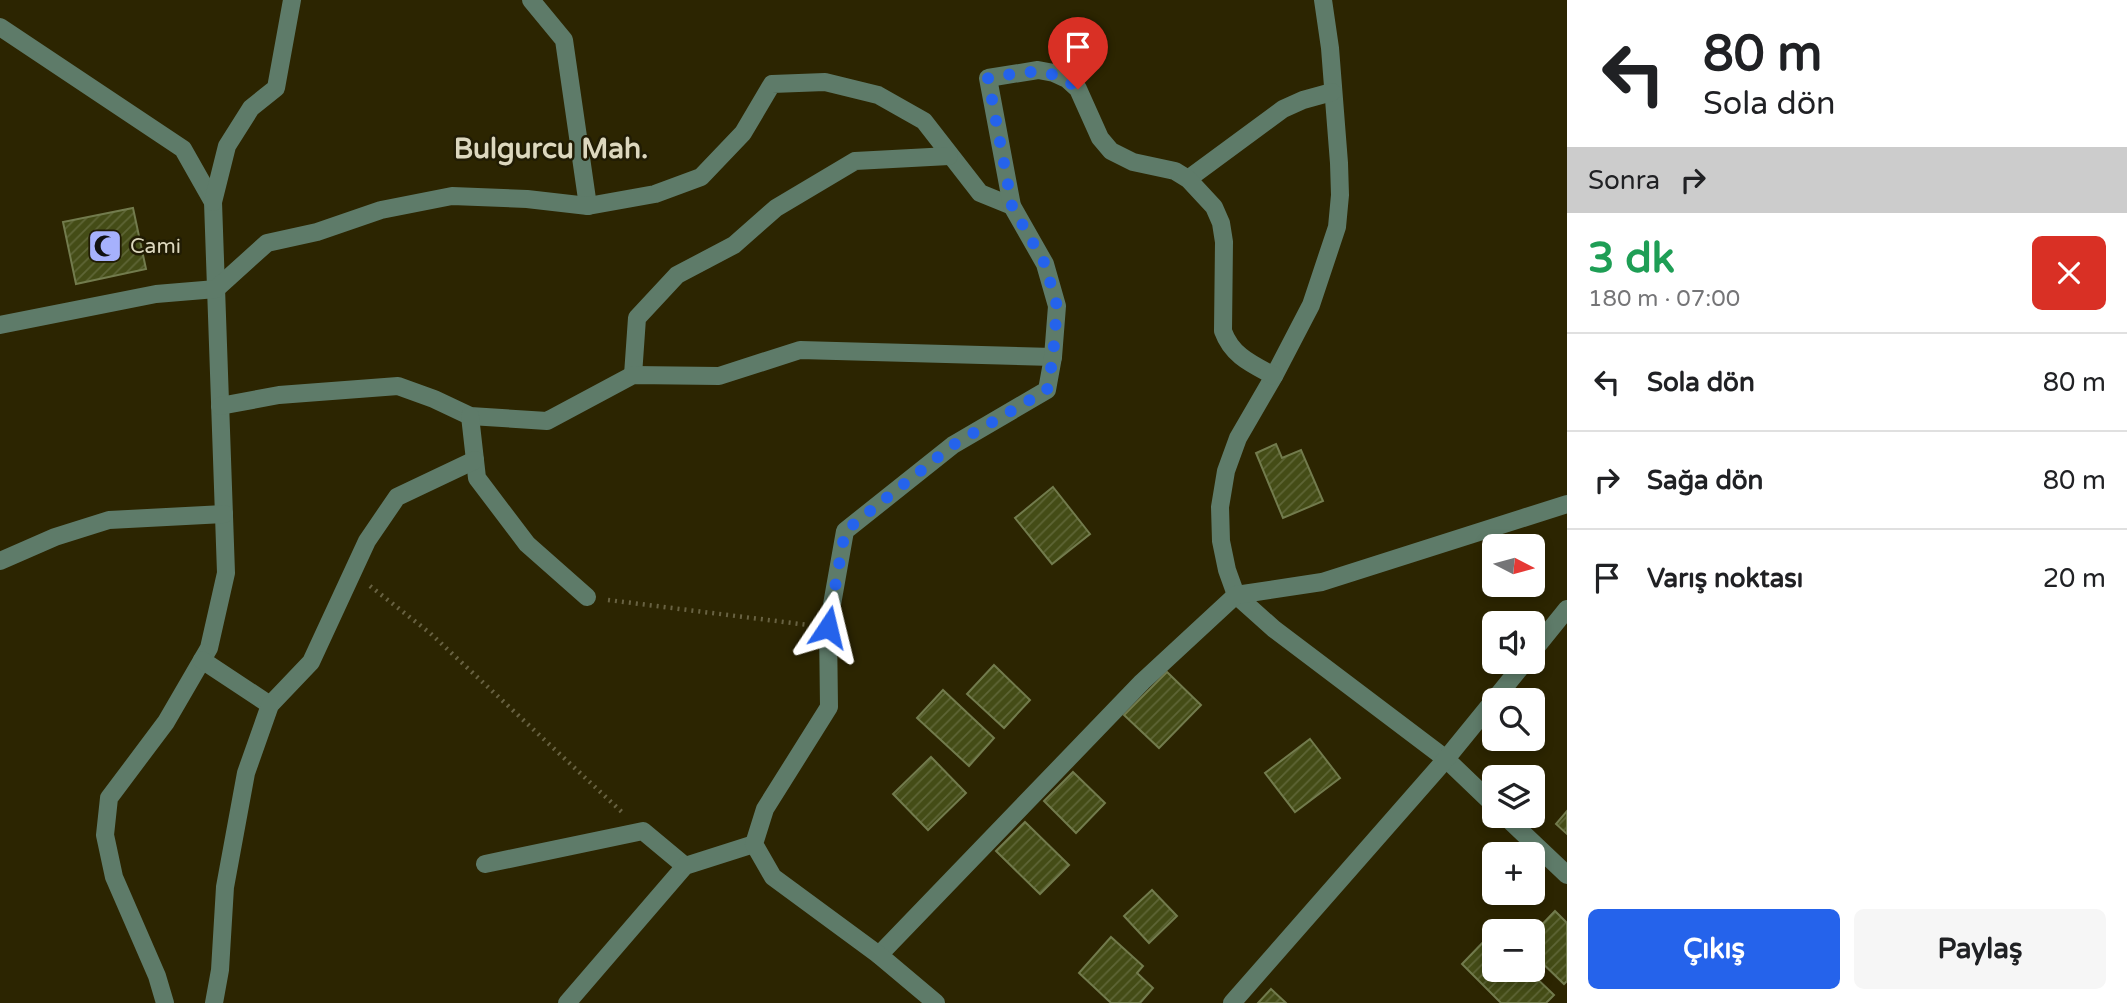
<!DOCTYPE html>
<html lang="tr">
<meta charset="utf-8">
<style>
body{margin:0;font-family:"Varela Round",sans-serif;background:#f6f6f6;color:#202124;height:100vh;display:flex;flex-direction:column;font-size:26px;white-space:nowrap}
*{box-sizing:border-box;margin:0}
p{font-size:23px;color:#757577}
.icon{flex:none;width:38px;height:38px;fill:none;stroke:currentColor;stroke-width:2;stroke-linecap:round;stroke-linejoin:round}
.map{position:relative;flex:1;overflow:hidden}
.sheet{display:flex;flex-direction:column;background:#fff;width:560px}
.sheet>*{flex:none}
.top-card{background:#fff;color:#202124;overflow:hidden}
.needle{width:46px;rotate:96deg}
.fabs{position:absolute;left:1482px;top:534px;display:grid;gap:14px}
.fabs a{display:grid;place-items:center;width:63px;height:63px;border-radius:10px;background:#fff;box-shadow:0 4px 10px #0003;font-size:35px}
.pin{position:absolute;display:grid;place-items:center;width:60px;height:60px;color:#fff;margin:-72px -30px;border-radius:50% 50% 50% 0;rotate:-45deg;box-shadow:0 0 7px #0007}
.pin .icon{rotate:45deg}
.me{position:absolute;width:77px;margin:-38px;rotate:10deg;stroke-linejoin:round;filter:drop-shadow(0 0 5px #0008)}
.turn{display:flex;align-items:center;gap:24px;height:147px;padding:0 21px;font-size:32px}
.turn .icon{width:91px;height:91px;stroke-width:2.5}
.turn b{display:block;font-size:49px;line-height:60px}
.then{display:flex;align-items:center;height:66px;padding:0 21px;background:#0003;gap:14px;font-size:26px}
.round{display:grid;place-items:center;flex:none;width:74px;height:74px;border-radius:10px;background:#f6f6f6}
.overview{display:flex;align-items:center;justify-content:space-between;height:119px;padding:0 21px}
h1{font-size:42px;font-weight:700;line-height:52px;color:#1e9e55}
.cta{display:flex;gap:14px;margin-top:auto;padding:14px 21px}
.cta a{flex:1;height:80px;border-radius:10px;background:#2563eb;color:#fff;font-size:28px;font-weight:700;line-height:80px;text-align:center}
.cta a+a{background:#f6f6f6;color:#202124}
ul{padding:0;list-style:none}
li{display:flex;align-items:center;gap:21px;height:98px;padding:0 21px;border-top:2px solid #e0e0e0}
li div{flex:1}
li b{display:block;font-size:26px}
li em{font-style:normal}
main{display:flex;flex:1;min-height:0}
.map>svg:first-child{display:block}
</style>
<main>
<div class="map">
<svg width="1567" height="1003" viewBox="0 0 1567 1003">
<defs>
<pattern id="building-hatch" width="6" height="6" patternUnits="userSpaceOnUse" patternTransform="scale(1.75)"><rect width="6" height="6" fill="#444c16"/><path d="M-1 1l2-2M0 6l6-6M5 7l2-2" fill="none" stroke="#5e6536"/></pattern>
</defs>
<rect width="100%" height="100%" fill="#2c2501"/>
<g fill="url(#building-hatch)" stroke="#727b4d" stroke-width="2">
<polygon points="133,208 146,269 76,284 63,222"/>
<polygon points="1276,444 1282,458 1301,450 1323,501 1283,518 1256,453"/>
<polygon points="1053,487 1090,534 1052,564 1015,518"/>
<polygon points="994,665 1030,700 1004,728 967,694"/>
<polygon points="1167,672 1201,705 1159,748 1124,715"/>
<polygon points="943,690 994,738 969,766 917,718"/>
<polygon points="1310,739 1340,778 1295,812 1265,773"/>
<polygon points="931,757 966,793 928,830 893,794"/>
<polygon points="1073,772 1105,803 1076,833 1044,801"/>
<polygon points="1567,811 1567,834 1556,824"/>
<polygon points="1025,822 1069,865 1040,894 996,851"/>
<polygon points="1152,890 1177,916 1149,943 1124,916"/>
<polygon points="1555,911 1567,923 1567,981 1564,984 1533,954 1533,934"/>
<polygon points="1491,934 1494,937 1494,970 1528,970 1554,995 1546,1003 1501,1003 1462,964"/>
<polygon points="1111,937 1143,966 1137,973 1153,988 1140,1003 1111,1003 1079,973"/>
<polygon points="1271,989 1286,1003 1258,1003"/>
</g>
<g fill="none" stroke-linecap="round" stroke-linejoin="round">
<g stroke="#686242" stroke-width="4.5" stroke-dasharray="2 5" stroke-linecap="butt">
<polyline points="370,586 430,633 624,814"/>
<polyline points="608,600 808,625"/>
</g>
<g stroke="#5e7b69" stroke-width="18">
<polyline points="531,0 564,40 588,206"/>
<polyline points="1323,0 1330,48 1339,163 1340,195 1337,227 1311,305 1274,376 1238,438 1226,471 1220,507 1221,541 1227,570 1236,595 1274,629 1446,759 1494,805"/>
<polyline points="0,27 183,149 213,202 226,573 209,648 166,722 109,798 105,835 114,877 157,976 165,1003"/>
<polyline points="1188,179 1283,109 1303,100 1332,92"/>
<polyline points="213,202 227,146 251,108 276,88 292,0"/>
<polyline points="0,325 156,294 216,289 267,243 317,232 381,210 452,196 527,199 588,206 655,194 701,177 743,133 772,84 825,82 878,95 924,121 980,193 1012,206"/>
<polyline points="633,375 637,318 677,275 734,245 776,208 855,161 949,156"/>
<polyline points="220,406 279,395 398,386 434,399 470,416 547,421 633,375 719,376 800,350 1053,357"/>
<polyline points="470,416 477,478 527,544 587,597"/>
<polyline points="0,561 55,537 109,520 224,514"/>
<polyline points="1533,651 1567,609"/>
<polyline points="202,660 270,705"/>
<polyline points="1505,816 1567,875"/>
<polyline points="485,864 643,831 685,866"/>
<polyline points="879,955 1142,682 1236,595 1322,582 1567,504"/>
<polyline points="214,1003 220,970 225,887 246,773 270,705 311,662 367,541 397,497 475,460"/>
<polyline points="567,1003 685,866 754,844"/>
<path d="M936 1003 879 955 773 877 754 844 765 809 829 707 828 627 845 531 953 445 1047 390 1053 357 1057 306 1045 264 1012 206 988 78 1038 70 1054 73 1067 79 1078 89 1100 138 1111 151 1133 162 1175 171 1188 179 1214 207 1221 223 1224 242 1223 331C1232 356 1252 364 1274 376"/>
<polyline points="1232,1003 1446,759 1525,662"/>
</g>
</g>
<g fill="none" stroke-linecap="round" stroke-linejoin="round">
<path stroke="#2563eb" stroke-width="12" stroke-dasharray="0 21.6" d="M828 627 845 531 953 445 1047 390 1053 357 1057 306 1045 264 1012 206 988 78C1024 73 1048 63 1078 89"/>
</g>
<defs>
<g id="mosque-square" transform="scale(1.75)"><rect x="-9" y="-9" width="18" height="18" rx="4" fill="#a6b1fc" stroke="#211c04"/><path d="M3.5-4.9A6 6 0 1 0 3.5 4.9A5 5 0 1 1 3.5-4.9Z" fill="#111"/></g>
</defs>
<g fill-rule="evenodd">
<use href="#mosque-square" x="105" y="246"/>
</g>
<g text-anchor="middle" stroke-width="5" stroke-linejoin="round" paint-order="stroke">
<g font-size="21" fill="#dcd7be" stroke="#211c04" text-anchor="start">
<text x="130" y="253">Cami</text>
</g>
<g font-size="28" font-weight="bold" fill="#dcd7be" stroke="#211c04">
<text x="551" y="158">Bulgurcu Mah.</text>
</g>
</g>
</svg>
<div class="fabs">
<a><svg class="needle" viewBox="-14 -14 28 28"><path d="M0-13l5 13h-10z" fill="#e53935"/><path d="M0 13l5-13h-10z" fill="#757577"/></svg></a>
<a><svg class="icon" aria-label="sound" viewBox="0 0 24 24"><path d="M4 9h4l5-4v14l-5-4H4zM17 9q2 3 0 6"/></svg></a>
<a><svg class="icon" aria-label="search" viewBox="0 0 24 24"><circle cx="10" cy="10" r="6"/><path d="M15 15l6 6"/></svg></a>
<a><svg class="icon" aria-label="layers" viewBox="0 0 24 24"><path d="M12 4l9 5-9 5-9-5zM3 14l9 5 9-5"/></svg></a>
<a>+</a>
<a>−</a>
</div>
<div class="pin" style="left:1078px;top:89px;background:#d93025"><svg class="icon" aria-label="arrive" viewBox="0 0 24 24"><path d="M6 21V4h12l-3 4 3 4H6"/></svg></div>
<svg class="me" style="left:828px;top:627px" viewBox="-20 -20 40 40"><path d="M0-17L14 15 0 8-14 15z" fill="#2563eb" stroke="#fff" stroke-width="4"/></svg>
</div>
<section class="sheet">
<div class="top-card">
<div class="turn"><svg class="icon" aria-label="left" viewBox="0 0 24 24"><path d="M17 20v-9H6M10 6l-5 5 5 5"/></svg><div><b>80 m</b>Sola dön</div></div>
<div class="then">Sonra<svg class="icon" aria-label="right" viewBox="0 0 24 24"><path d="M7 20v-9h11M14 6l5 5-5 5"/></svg></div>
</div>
<div class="overview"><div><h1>3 dk</h1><p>180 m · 07:00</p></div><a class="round" style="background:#d93025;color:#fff"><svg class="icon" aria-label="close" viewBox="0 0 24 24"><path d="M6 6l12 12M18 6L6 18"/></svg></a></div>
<ul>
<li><svg class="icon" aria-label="left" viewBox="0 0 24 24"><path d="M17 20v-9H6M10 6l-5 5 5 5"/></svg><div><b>Sola dön</b></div><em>80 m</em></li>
<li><svg class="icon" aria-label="right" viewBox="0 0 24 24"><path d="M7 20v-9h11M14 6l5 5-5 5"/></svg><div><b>Sağa dön</b></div><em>80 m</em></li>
<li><svg class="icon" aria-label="arrive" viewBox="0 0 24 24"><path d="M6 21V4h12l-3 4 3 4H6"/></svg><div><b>Varış noktası</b></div><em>20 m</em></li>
</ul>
<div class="cta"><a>Çıkış</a><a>Paylaş</a></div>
</section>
</main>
